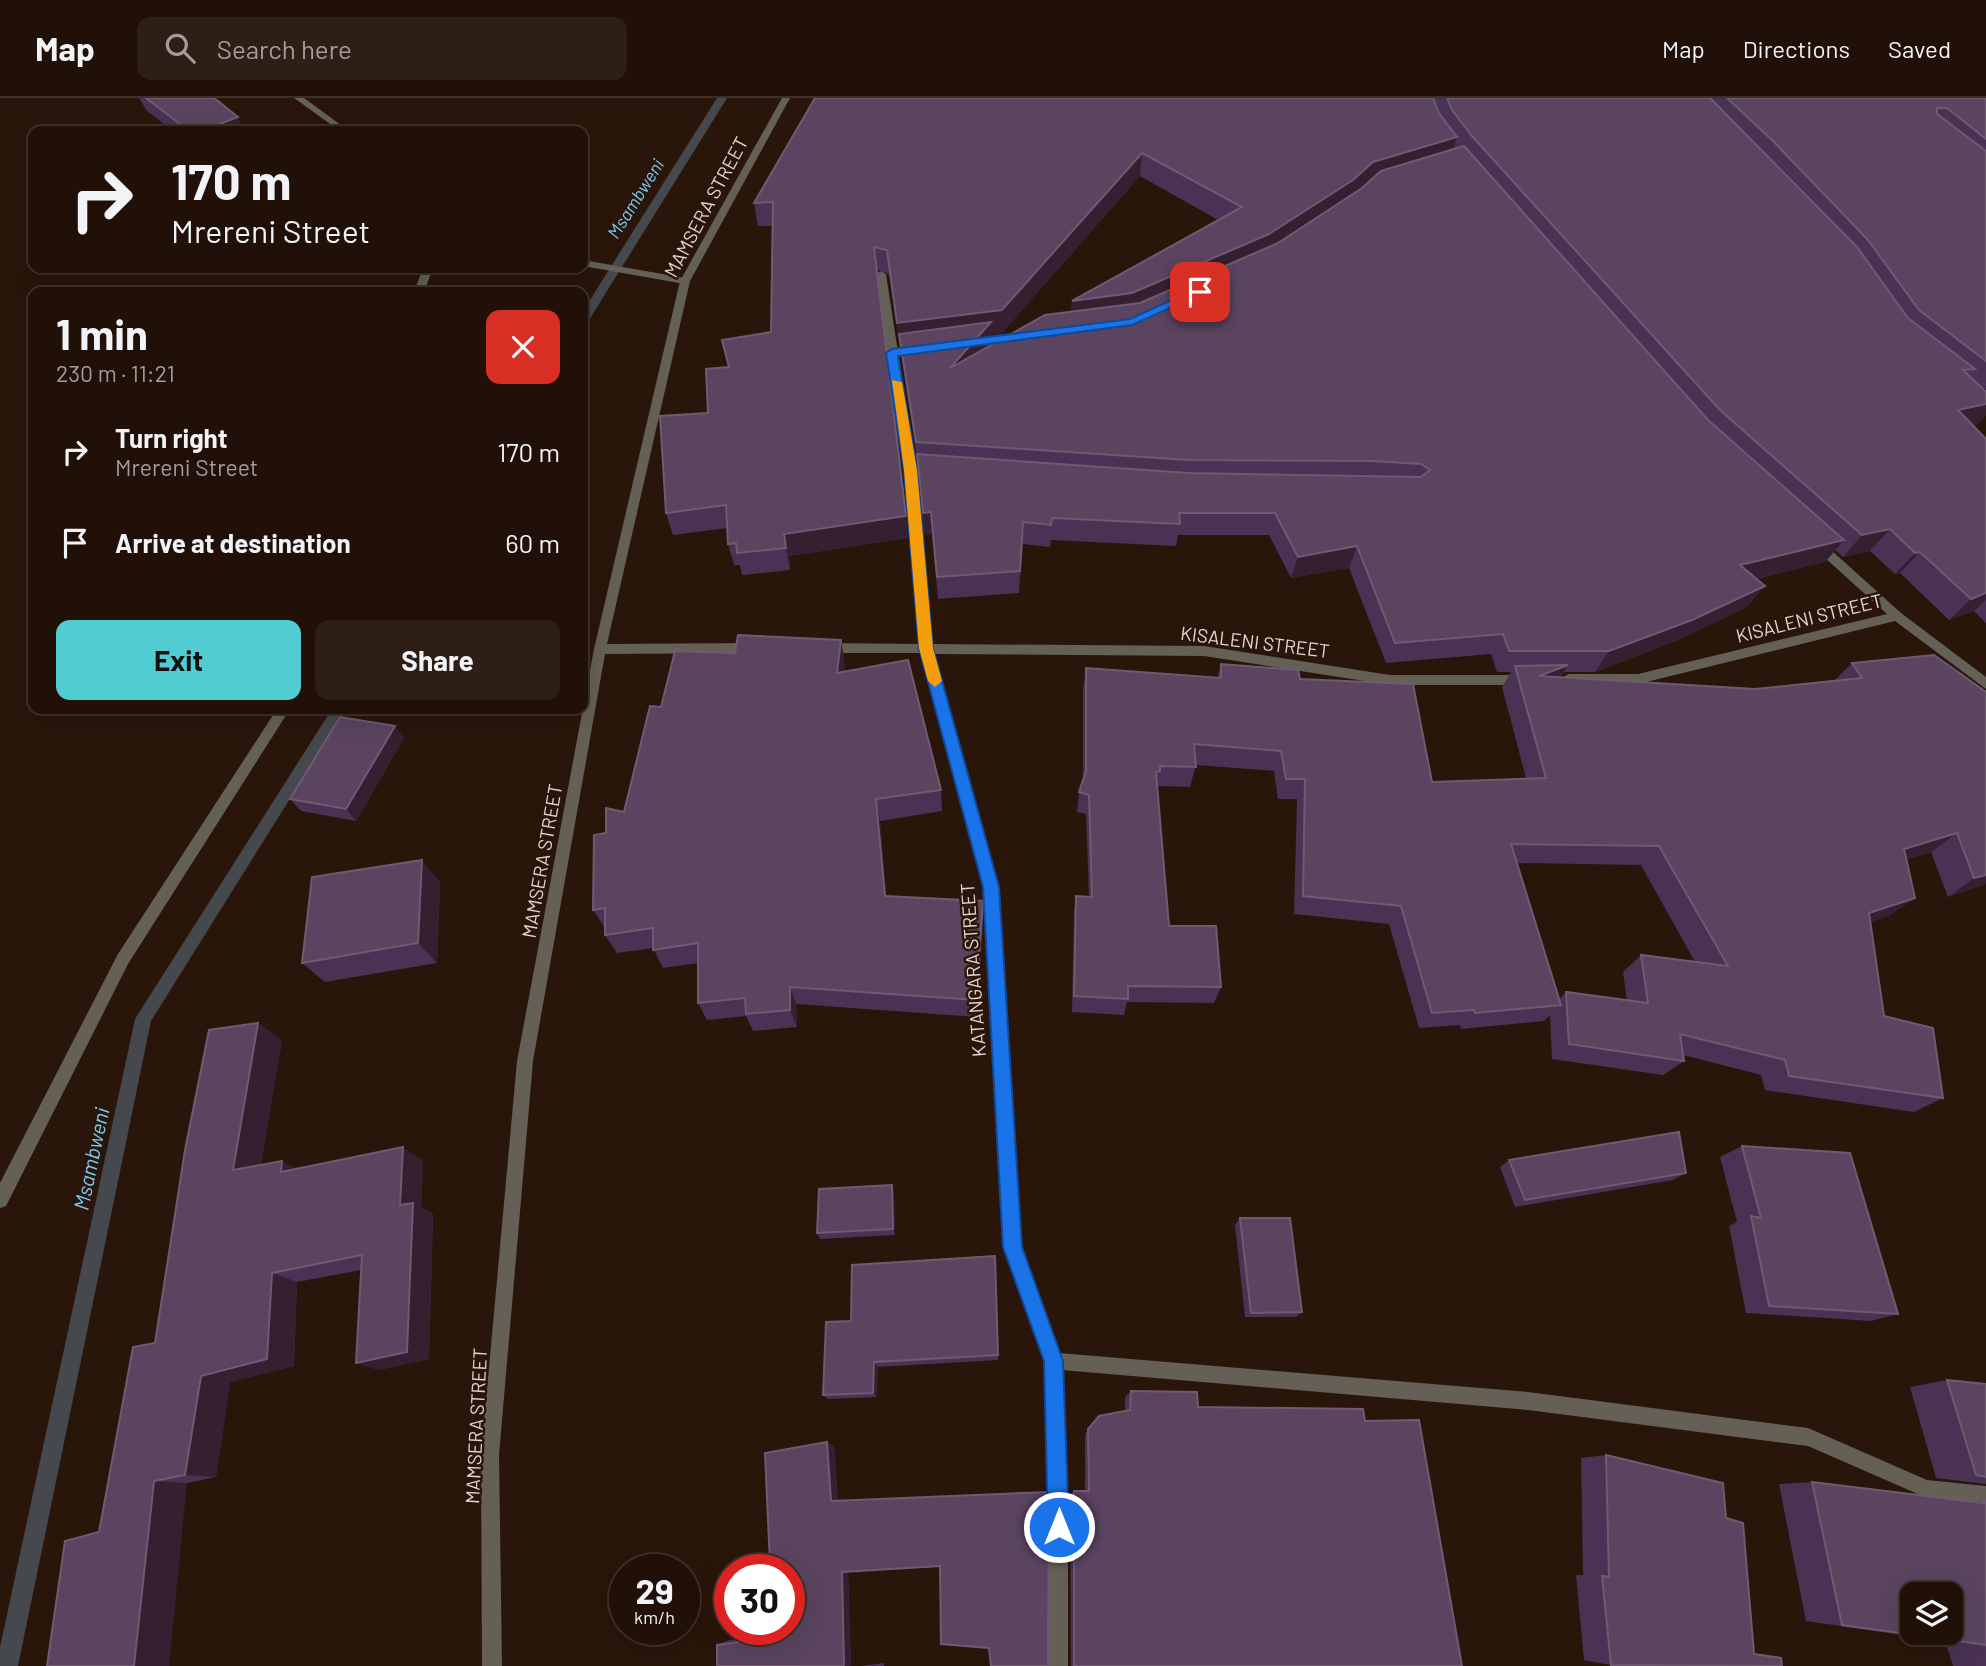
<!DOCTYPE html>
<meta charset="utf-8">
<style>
body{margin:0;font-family:Barlow,sans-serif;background:#2d1e16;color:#f1f3f6;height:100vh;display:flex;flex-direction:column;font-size:26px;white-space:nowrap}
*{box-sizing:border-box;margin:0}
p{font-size:23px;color:#a29d9c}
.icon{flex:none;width:38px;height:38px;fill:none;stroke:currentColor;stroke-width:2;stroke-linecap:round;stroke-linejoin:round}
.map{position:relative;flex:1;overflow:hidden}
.side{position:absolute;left:28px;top:189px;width:560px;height:427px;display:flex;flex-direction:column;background:#201008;border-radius:14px;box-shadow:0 7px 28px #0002,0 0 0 2px #3d3029}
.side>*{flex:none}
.hud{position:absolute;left:28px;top:28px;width:560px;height:147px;border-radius:14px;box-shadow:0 7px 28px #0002,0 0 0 2px #3d3029;background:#201008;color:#f1f3f6;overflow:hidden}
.tools{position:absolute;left:1900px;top:1484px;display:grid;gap:14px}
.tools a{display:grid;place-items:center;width:63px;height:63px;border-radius:14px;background:#201008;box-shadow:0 7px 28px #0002,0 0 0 2px #3d3029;font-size:35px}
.speed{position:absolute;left:609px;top:1456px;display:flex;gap:14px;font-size:35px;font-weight:700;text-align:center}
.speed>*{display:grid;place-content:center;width:91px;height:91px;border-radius:50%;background:#201008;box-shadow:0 7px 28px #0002,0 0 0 2px #3d3029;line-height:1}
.speed small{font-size:18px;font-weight:400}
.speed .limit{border:10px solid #d22;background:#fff;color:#111}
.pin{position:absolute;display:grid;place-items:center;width:60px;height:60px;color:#fff;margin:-30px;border-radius:14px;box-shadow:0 4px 10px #0006}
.me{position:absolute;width:77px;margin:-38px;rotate:0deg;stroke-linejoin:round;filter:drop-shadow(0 0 5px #0008)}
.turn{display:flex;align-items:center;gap:24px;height:147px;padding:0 28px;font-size:32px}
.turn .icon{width:91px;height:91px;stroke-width:2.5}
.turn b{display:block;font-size:49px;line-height:60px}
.round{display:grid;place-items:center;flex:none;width:74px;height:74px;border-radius:14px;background:#2d1e16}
.overview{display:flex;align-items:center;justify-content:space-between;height:119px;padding:0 28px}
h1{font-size:42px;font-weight:700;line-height:52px}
.action{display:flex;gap:14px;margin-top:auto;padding:14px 28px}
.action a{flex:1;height:80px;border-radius:14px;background:#51ccd1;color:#111;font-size:28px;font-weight:700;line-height:80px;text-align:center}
.action a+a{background:#2d1e16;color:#f1f3f6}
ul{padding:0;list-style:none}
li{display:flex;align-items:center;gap:21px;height:91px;padding:0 28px}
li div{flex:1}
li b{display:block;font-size:26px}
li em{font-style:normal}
header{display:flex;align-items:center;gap:42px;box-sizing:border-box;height:98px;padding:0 35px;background:#201008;border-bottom:2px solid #3d3029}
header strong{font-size:33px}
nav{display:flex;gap:38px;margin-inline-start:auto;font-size:24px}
.search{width:490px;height:63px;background:#2d1e16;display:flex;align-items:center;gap:18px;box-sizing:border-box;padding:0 24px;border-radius:14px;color:#a29d9c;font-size:26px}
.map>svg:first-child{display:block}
</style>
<header>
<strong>Map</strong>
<div class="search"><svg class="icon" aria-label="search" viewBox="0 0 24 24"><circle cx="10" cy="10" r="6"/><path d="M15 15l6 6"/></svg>Search here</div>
<nav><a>Map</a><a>Directions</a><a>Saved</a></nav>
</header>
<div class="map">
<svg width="1986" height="1568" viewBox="0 0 1986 1568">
<rect width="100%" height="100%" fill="#2a150a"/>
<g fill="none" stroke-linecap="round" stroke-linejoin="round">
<g fill="#45484c" fill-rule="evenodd">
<polygon points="717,0 727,0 589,222 583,225 583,213"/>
<polygon points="332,611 346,611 151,923 18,1568 0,1568 0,1549 135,921"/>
</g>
<g fill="#646055" fill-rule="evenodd">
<polygon points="294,0 304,0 349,33 340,33"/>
<polygon points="583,162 685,180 690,183 685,186 583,168"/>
<polygon points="423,170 433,170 424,194 414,194"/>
<polygon points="277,611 290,611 128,866 6,1108 0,1110 0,1085 118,856"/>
</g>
<g fill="#646055" fill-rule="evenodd">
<polygon points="782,0 790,0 690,183 607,546 753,545 759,550 753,555 605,556 533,963 499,1357 502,1568 482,1568 481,1357 517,963 594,551 680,183"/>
<polygon points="881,173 886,176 916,372 932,546 1204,548 1390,577 1524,577 1530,582 1524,587 1390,587 1204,558 934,556 998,789 1020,1149 1059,1255 1528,1294 1808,1330 1927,1382 1986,1388 1986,1406 1927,1400 1808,1348 1528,1312 1062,1272 1068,1401 1068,1568 1048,1568 1050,1401 1044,1263 1004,1149 984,789 921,555 826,555 820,550 826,545 919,546 904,372 876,176"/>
<polygon points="1022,234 1026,235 1026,239 973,247 968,244 973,241"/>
<polygon points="1817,442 1821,443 1901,515 1986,579 1986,591 1895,523 1638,586 1565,584 1563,581 1565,578 1569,576 1638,576 1887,516 1813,449 1813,443"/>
</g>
</g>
<g fill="#493253" fill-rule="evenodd">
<polygon points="139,0 214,0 245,33 173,33 147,13"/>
<path d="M815 0H1986V291H1983L1986 294V317L1977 327 1973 328 1986 341V525L1974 513 1949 522 1900 475 1895 476 1870 453 1843 459 1835 452 1825 464 1756 481 1747 509 1676 543 1595 574H1564L1560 580 1755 591 1835 582 1852 565 1986 594V786L1948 799 1931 754 1907 761 1915 800 1889 818 1870 824 1884 918 1943 1000 1914 1014 1765 992 1761 977 1683 957 1684 963 1663 977 1552 961 1550 917 1544 923 1461 931 1460 927 1419 930 1389 826 1294 816 1297 701H1278L1274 673 1196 667 1190 689 1157 688 1169 828 1221 889 1214 905 1127 904 1124 917 1072 914 1074 816 1076 798 1089 799 1086 716 1077 714 1079 694 1083 681V592L1086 570 1217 580 1221 566 1300 581 1432 684 1526 680 1502 589 1511 574H1497L1491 556 1386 565 1349 470 1291 480 1269 437H1178L1176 448 1051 442 1050 449 1023 446 1019 495 938 501 932 436 924 437 918 367 889 176 877 172 908 440 789 458 790 472 742 477 740 467H734L728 446 727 430 673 437 666 415 728 269 722 242 771 234 772 128H758L754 105ZM1140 78 1218 122 1072 203 1071 214 991 248V236L1002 235ZM1517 765 1641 767 1695 864 1641 857 1623 874 1627 903 1566 894 1559 901Z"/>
<polygon points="845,566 844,574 941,692 942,713 880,723 886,798 983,803 983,823 977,919 796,906 797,929 753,933 746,918 707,922 698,905 698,865 663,870 653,850 617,855 605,837 605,830 593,812 606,735 624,714 661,609"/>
<polygon points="404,640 356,723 301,713 290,701"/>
<polygon points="440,784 437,865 325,884 302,865"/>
<polygon points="258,925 282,942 261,1067 297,1071 423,1063 421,1109 433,1116 429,1261 379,1272 356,1265 361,1172 297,1184 294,1268 230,1284 216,1379 187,1385 99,1434 155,1245"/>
<polygon points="1742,1048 1898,1216 1871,1223 1746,1215 1729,1128 1737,1124 1720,1059"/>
<polygon points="1509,1062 1686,1075 1673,1082 1515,1109 1500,1069"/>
<polygon points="894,1094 895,1137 820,1141 817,1135"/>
<polygon points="1240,1120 1302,1214 1296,1219 1245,1219 1235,1127"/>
<polygon points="995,1158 998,1262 878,1269 877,1299 828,1301 823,1297 851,1223"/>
<polygon points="1947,1282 1986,1286 1986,1386 1936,1380 1910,1289"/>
<polygon points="1131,1293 1198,1309 1365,1323 1462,1568 1071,1568 1070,1396 1074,1393 1085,1393 1085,1336 1099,1318 1125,1313 1125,1299"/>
<polygon points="834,1348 838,1403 1049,1394 989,1550 940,1468 848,1474 851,1568 717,1547 729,1542 757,1540 770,1466"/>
<polygon points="1606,1357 1726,1420 1754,1556 1615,1568 1584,1562 1576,1477 1583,1477 1581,1360"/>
<polygon points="1812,1384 1968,1403 1986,1403 1986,1568 1953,1568 1945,1543 1806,1523 1779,1386"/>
<polygon points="884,1565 884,1568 862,1568"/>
</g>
<g fill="#351f30">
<polygon points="238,19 245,33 202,33"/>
<polygon points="1457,39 1450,63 1264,160 1129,218 1070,226 1072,203 1373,64"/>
<polygon points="1142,55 1140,78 1002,235 991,236 991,248 951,293 899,236 900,248 899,248 897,225"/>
<polygon points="1986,306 1986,317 1977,327 1938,335 1958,312"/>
<polygon points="931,414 932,436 924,437 923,415"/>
<polygon points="906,418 908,440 789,458 790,472 786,450 784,436"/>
<polygon points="1023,424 1023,446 1019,495 1020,473"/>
<polygon points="1890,431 1870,453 1843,459 1862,437"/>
<polygon points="1844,442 1825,464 1724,488 1740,467"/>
<polygon points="1357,448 1349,470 1291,480 1298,459"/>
<polygon points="1920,454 1900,475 1895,476 1915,455"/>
<polygon points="1765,488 1747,509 1676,543 1595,574 1609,553"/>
<polygon points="1986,495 1986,502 1974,513 1949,522 1971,501"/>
<polygon points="841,542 845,566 841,598 837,575"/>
<polygon points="1568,567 1554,589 1539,578"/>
<polygon points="395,628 404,640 356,723 346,711"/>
<polygon points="876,701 880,723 888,817 885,798"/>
<polygon points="1957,735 1931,754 1880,770 1904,751"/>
<polygon points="422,762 440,784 437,865 418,845"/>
<polygon points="1986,777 1986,786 1948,799 1974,780"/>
<polygon points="1915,800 1889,818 1844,833 1869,815"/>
<polygon points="983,803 983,823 977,919 976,902"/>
<polygon points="790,889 796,906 797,929 790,912"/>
<polygon points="258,925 282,942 258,1085 233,1072"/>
<polygon points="403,1049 423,1063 421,1109 433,1116 429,1261 379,1272 356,1265 400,1107"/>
<polygon points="282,1063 306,1076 281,1074"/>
<polygon points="892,1087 894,1094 895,1137 893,1131"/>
<polygon points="272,1175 297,1184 294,1268 230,1284 216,1379 185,1377 201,1278"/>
<polygon points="874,1264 878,1269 877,1299 873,1295"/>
<polygon points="827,1344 834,1348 838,1405 831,1403"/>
<polygon points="154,1383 187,1385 169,1568 134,1568"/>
<polygon points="848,1473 851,1568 844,1568 842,1474"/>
</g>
<g fill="#5a4460" stroke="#6f5a72" stroke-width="2" fill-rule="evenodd">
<polygon points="146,0 214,0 238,19 202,33 189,33"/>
<polygon points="815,0 1433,0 1439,15 1457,39 1373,64 1353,82 1269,136 1132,195 1072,203 1242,109 1142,55 1002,212 897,225 887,152 874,149 906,418 784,436 786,450 737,455 736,445 728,446 726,407 666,415 660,318 708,315 706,271 729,269 722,242 771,234 773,104 754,105"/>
<polygon points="1447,0 1710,0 1857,149 1908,220 1975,271 1963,272 1986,294 1986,306 1958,312 1986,341 1986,495 1971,501 1920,454 1915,455 1890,431 1862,437 1720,312 1472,38 1452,12"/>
<polygon points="1727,0 1986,0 1986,41 1947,10 1937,10 1937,16 1986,53 1986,263 1919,212 1868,142 1773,43"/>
<polygon points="1464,48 1708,322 1844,442 1740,467 1765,488 1692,522 1609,553 1509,553 1503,536 1395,545 1357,448 1298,459 1275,415 1179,415 1180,426 1052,420 1051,427 1023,424 1020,473 937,479 931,414 923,415 917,356 1188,375 1421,379 1430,372 1421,366 1372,363 1188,362 916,344 899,236 991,224 950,270 1045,217 1140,205 1278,145 1362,90 1381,73"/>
<polygon points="738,537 841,542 837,575 908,562 941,692 876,701 885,798 983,803 976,902 790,889 790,912 746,916 745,900 698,905 698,845 653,852 653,830 605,837 605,810 593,812 594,737 606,735 606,710 624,714 650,608 661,609 675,553 735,555"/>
<polygon points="1934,557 1986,594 1986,777 1974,780 1957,735 1904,751 1915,800 1869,815 1884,918 1933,930 1943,1000 1789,978 1785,962 1680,936 1684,963 1569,946 1566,894 1648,905 1641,857 1728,868 1659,748 1511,746 1561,907 1475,915 1474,912 1432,915 1401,808 1303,798 1305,681 1286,681 1281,653 1194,646 1196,669 1160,668 1160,673 1156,674 1169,828 1216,828 1221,889 1128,888 1128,901 1074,898 1076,798 1092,799 1089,697 1079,694 1086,673 1086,570 1221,580 1221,566 1298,572 1300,581 1413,586 1432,684 1546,680 1515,568 1568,567 1539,578 1755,591 1862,580 1852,565"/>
<polygon points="340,619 395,628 346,711 290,701"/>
<polygon points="422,762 418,845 302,865 312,779"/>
<polygon points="258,925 233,1072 282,1063 281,1074 403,1049 400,1107 413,1105 407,1254 356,1265 362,1157 272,1175 267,1261 201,1278 185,1377 154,1383 134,1568 47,1568 65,1443 99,1434 133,1249 155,1245 185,1052 209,932"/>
<polygon points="1679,1034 1686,1075 1525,1102 1509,1062"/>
<polygon points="1742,1048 1850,1055 1898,1216 1769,1208 1751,1118 1761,1120"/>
<polygon points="892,1087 893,1131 817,1135 819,1091"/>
<polygon points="1240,1120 1290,1120 1302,1214 1251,1215"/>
<polygon points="995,1158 998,1257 874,1264 873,1295 823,1297 826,1224 851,1223 852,1167"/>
<polygon points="1947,1282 1986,1286 1986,1379 1976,1377"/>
<polygon points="1131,1293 1197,1294 1198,1309 1363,1311 1365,1323 1419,1322 1462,1568 1074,1568 1074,1393 1089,1393 1088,1331 1099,1318 1130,1312"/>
<polygon points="827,1344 831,1403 1049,1394 1048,1568 991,1568 989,1550 941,1546 940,1468 842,1474 844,1568 717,1568 717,1547 757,1542 756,1531 789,1531 789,1472 753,1472 753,1468 770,1466 765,1355"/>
<polygon points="1606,1357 1723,1385 1726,1420 1743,1425 1754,1556 1781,1560 1782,1568 1611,1567 1602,1478 1609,1479"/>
<path d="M1812 1384 1984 1405 1983 1402 1986 1403V1547L1842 1527ZM1913 1496H1951V1535H1913Z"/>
</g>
<polygon fill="#1a73e8" stroke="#114b97" stroke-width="2" points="1196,191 1206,194 1132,227 898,258 917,372 933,550 999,789 1022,1149 1063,1263 1069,1429 1066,1437 1059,1440 1051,1437 1048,1429 1044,1263 1003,1149 983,789 919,550 904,372 886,255 892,251 1130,221"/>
<polygon fill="#f59e0b" points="892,282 902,284 917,372 933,550 942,583 935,589 928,583 919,550 904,372"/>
<g text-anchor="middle" stroke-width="5" stroke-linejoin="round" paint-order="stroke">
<g font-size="18" font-style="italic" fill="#78cbf3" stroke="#2a150a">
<text transform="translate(636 101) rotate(-58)" y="6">Msambweni</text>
</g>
<g font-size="19" fill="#e5d5ce" stroke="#2a150a">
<text transform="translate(706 109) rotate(-62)" y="7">MAMSERA STREET</text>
<text transform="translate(1809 520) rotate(-14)" y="7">KISALENI STREET</text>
<text transform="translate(1255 544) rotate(7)" y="7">KISALENI STREET</text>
<text transform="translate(542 763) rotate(-80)" y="7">MAMSERA STREET</text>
<text transform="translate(973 872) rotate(-94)" y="7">KATANGARA STREET</text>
<text transform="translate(476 1328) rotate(-87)" y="7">MAMSERA STREET</text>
</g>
<g font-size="21" font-style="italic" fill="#78cbf3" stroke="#2a150a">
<text transform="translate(92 1061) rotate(-78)" y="7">Msambweni</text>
</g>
</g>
</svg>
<div class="tools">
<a><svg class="icon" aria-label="layers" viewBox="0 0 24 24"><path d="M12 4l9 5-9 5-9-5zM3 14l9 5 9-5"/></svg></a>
</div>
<div class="speed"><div>29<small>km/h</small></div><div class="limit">30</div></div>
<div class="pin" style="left:1200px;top:194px;background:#d93025"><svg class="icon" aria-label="arrive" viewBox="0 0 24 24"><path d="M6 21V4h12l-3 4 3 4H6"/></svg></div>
<svg class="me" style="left:1059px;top:1429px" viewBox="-20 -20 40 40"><circle r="17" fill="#1a73e8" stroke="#fff" stroke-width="3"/><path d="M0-11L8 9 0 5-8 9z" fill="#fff"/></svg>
<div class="hud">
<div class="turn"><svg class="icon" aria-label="right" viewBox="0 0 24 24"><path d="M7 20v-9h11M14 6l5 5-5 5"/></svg><div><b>170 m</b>Mrereni Street</div></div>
</div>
<section class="side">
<div class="overview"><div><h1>1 min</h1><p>230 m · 11:21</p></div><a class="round" style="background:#d93025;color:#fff"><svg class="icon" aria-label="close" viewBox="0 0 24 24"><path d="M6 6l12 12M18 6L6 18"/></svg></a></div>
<ul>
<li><svg class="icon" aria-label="right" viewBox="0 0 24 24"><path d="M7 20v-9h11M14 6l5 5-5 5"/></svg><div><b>Turn right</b><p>Mrereni Street</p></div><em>170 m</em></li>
<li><svg class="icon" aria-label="arrive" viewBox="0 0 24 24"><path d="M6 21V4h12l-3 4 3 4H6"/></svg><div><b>Arrive at destination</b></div><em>60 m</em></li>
</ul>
<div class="action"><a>Exit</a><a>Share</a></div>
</section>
</div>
